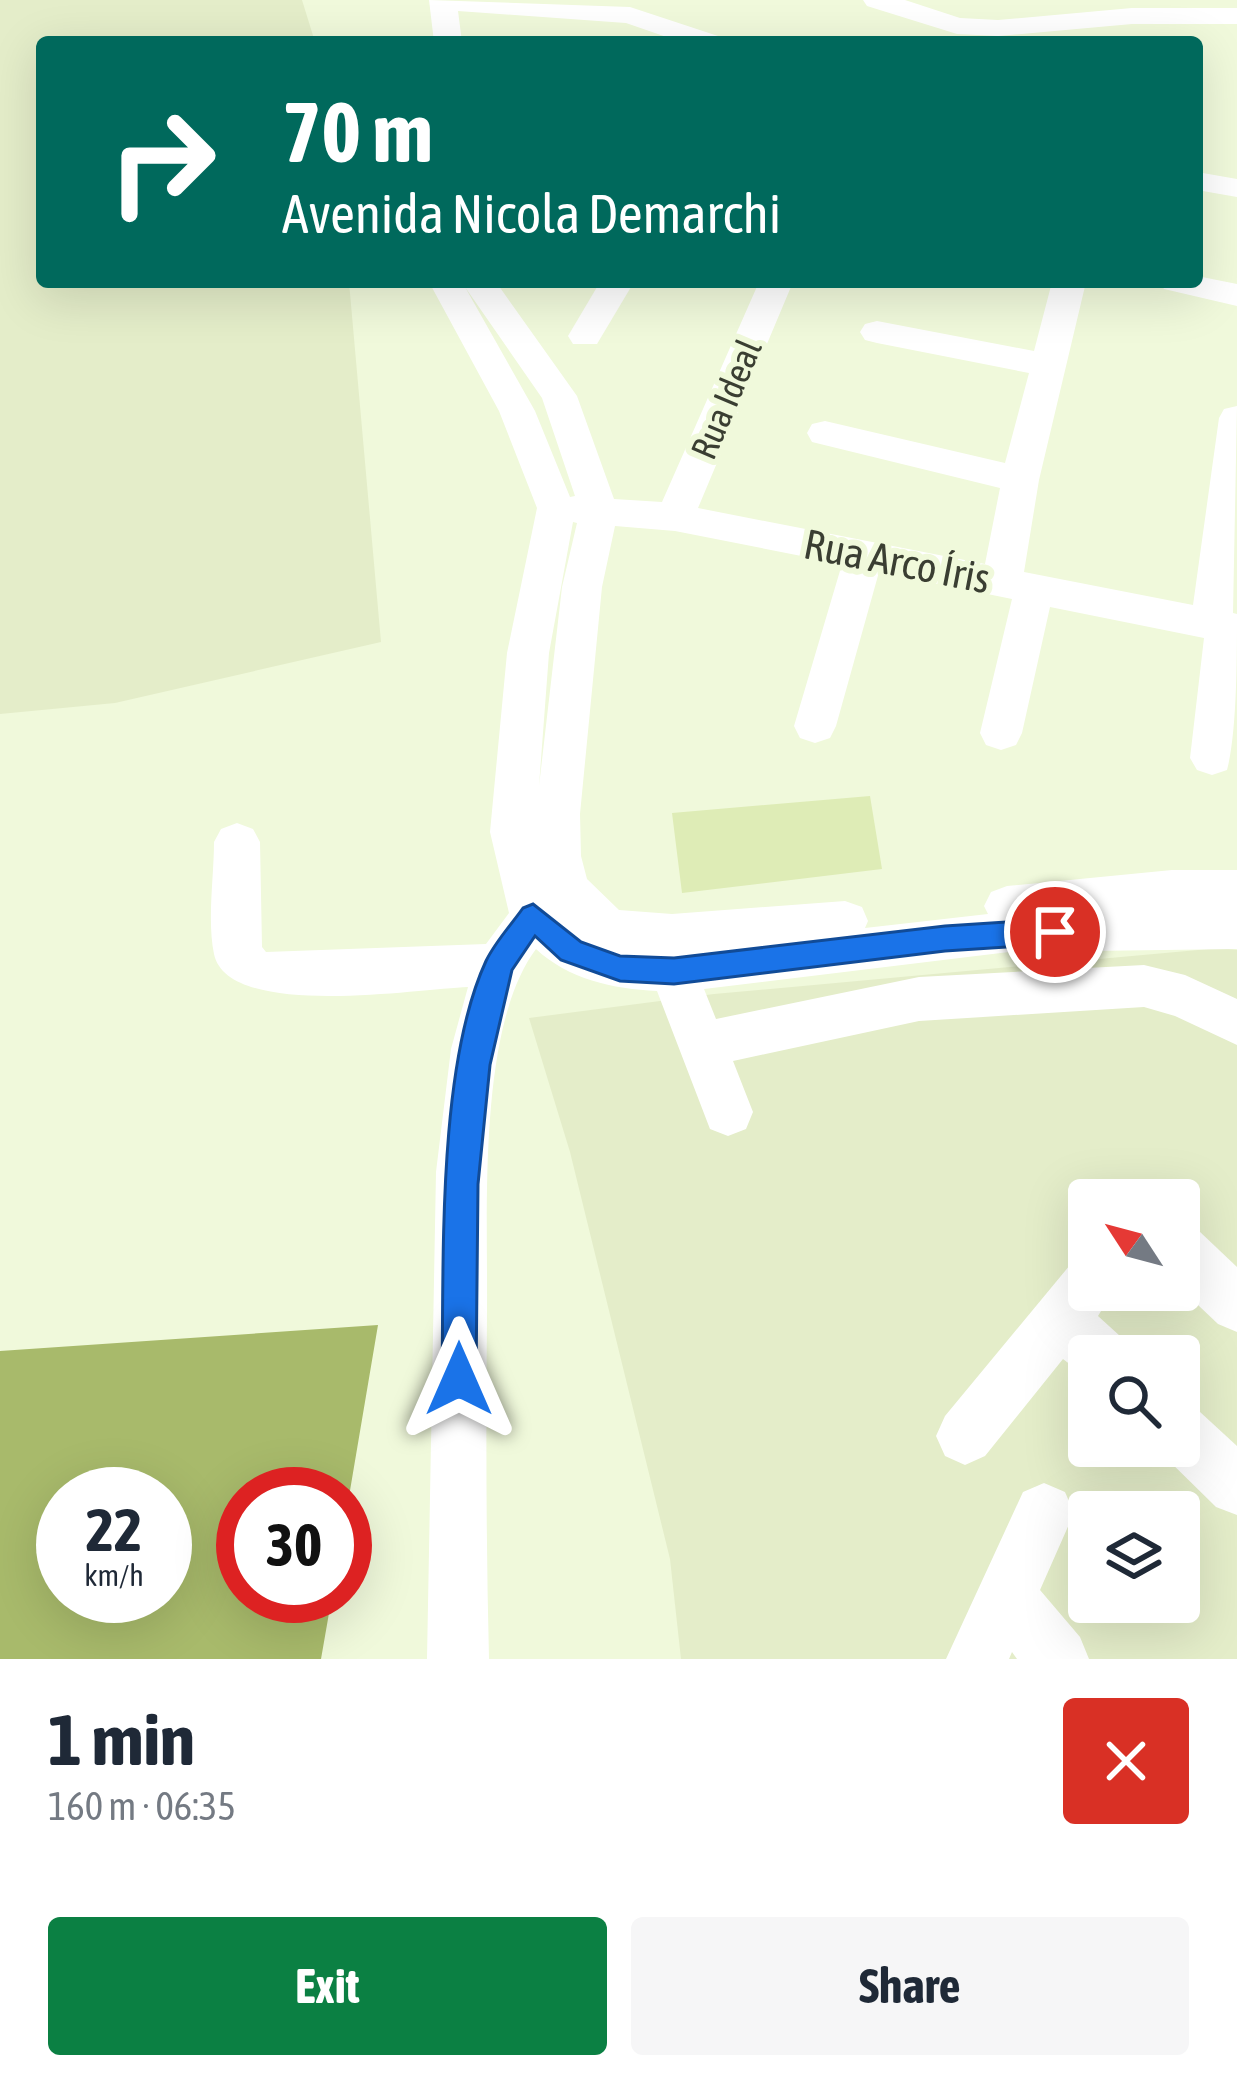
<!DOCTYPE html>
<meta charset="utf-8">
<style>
body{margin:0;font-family:"Asap Condensed",sans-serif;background:#f6f6f7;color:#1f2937;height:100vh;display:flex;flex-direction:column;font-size:45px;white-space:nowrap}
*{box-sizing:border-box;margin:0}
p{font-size:39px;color:#747a83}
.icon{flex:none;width:66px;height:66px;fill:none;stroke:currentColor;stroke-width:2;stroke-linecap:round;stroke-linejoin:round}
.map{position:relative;height:1659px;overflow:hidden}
.side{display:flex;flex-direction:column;background:#fff;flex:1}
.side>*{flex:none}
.top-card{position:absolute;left:36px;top:36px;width:1167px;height:252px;border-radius:12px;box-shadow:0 12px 48px #0002;background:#00695c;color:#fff;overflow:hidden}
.needle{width:78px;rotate:306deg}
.fabs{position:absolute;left:1068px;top:1179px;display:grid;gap:24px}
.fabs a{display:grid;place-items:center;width:132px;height:132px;border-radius:12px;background:#fff;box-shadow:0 12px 48px #0002;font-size:60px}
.speed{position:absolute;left:36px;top:1467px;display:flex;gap:24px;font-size:60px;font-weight:700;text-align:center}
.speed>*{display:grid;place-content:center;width:156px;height:156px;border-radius:50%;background:#fff;box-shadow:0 12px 48px #0002;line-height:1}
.speed small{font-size:30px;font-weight:400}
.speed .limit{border:18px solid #d22;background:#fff;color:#111}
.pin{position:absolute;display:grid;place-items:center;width:102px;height:102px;color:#fff;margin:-51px;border:6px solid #fff;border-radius:50%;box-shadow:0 3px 12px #0007}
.me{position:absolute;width:132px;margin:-66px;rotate:0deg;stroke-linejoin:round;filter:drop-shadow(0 0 9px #0008)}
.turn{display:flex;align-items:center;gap:42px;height:252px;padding:0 48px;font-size:54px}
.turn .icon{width:156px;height:156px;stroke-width:2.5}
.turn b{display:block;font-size:84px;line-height:102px}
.round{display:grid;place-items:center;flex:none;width:126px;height:126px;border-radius:12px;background:#f6f6f7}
.headline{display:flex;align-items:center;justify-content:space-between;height:204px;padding:0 48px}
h1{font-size:72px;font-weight:700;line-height:90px}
.action{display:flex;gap:24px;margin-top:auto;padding:24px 48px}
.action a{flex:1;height:138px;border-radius:12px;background:#0b8043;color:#fff;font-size:48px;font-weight:700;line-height:138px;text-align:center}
.action a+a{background:#f6f6f7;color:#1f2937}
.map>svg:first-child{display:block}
</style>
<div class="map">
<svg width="1237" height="1659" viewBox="0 0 1237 1659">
<rect width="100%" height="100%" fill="#f0f9db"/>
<g fill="#e4edc9" fill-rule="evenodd">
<polygon points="0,0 302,0 315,42 42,42 42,282 349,282 381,642 115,703 0,714"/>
<path d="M1220 948 1237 950V1659H681L670 1559 570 1152 529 1018 714 994ZM1089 1200H1179V1290H1089ZM1089 1356H1179V1446H1089ZM1089 1512H1179V1602H1089Z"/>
</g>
<polygon fill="#deecb6" points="870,796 882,869 682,893 672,813"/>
<path fill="#a8ba6b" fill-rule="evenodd" d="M378 1325 345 1520V1494H243V1596H332L321 1659H0V1351ZM63 1494H165V1596H63Z"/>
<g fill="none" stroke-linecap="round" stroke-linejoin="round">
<g fill="#fff" fill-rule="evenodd">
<polygon points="429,0 630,7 718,36 722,42 681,42 626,23 458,11 462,42 434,42"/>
<polygon points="863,0 905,0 960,18 998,20 1132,8 1237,8 1237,24 1132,24 998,36 957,34 867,6"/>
<polygon points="1197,172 1237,179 1237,197 1197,190"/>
<polygon points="1197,276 1237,284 1237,306 1164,289 1159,282 1197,282"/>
<path d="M429 282H496L577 396 614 499 662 502 759 282H793L698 508 985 564 1000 488 812 442 807 433 812 424 825 421 1005 463 1029 373 877 343 865 340 860 332 865 324 877 321 1034 351 1052 282H1086L1039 480 1024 572 1193 605 1219 418 1224 409 1237 406 1233 613 1237 614C1237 657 1237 733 1227 770L1212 775 1197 770 1190 758 1204 638 1050 607 1022 733 1016 745 1001 750 986 745 980 733 1012 599 879 572 836 726 830 738 815 743 800 738 794 726 842 564 675 531 615 526 602 587 580 814 581 856 587 879 619 910 672 914 845 901 862 907 868 921 865 928 988 914 984 906 991 892 1007 886 1172 870H1237V949L1009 952 704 989 716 1019 919 977 1144 965 1185 975 1237 999V1045L1175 1016 1144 1007 919 1021 733 1061 753 1112 746 1129 728 1136 710 1129 657 991C613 989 568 979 536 949 477 1028 488 1212 487 1309 486 1426 486 1542 489 1659H427L436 1172 451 1049 468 987C416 989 228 1020 214 954 207 920 214 877 214 842L221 829 237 823 253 829 260 842 262 947 266 952 486 944 509 913 490 832 507 653 537 508 499 411ZM465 287 542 398 575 496 570 497 535 411ZM573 522 577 523 562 587 539 786 549 653Z"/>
<polygon points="600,282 634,282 597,344 573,344 568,336"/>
<polygon points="1179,1222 1198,1230 1237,1267 1237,1332 1218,1324 1179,1287"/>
<polygon points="1089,1257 1089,1290 1114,1290 1098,1316 1120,1336 1128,1356 1089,1356 1089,1379 1063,1359 985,1456 965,1465 945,1456 936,1436 945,1416 1070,1265"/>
<polygon points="1179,1402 1199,1411 1237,1446 1237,1515 1216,1507 1159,1451 1156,1446 1179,1446"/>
<polygon points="1044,1483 1065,1492 1074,1513 1040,1590 1080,1637 1089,1659 1017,1659 1012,1652 1009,1659 946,1659 1023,1492"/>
</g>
</g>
<path fill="#1a73e8" stroke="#114b97" stroke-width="3" d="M533 904 581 942 620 956 674 958 945 926 1055 919 1065 923 1069 932 1065 941 1055 944 945 951 674 984 620 981 561 960 535 936 512 970 490 1065 478 1184 476 1379 471 1391 459 1396 447 1391 442 1379C444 1261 437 1067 486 961 495 942 511 925 523 908Z"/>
<g text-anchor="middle" stroke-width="12" stroke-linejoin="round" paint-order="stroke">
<g font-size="36" fill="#3a3e32" stroke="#f0f9db">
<text transform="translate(726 399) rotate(-67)" y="13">Rua Ideal</text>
</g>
<g font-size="42" fill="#3a3e32" stroke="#f0f9db">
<text transform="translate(897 561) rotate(11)" y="15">Rua Arco Íris</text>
</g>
</g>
</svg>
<div class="fabs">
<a><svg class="needle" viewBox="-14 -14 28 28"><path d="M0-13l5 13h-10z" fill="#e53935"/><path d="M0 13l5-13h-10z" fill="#747a83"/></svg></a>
<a><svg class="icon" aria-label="search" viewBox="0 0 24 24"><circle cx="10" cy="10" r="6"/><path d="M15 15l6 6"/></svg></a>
<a><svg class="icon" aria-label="layers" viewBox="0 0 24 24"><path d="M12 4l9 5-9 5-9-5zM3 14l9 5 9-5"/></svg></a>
</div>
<div class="speed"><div>22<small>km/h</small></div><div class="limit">30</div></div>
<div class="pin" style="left:1055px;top:932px;background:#d93025"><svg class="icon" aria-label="arrive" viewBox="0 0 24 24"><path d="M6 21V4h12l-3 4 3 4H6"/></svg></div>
<svg class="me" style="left:459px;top:1379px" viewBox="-20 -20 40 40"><path d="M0-17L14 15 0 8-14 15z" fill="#1a73e8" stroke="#fff" stroke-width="4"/></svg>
<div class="top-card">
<div class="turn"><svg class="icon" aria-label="right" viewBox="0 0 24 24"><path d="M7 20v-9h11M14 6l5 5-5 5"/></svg><div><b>70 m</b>Avenida Nicola Demarchi</div></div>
</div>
</div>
<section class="side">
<div class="headline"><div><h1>1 min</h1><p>160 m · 06:35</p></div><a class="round" style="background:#d93025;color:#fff"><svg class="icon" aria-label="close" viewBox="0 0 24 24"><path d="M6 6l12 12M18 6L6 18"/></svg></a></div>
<div class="action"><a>Exit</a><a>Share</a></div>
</section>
